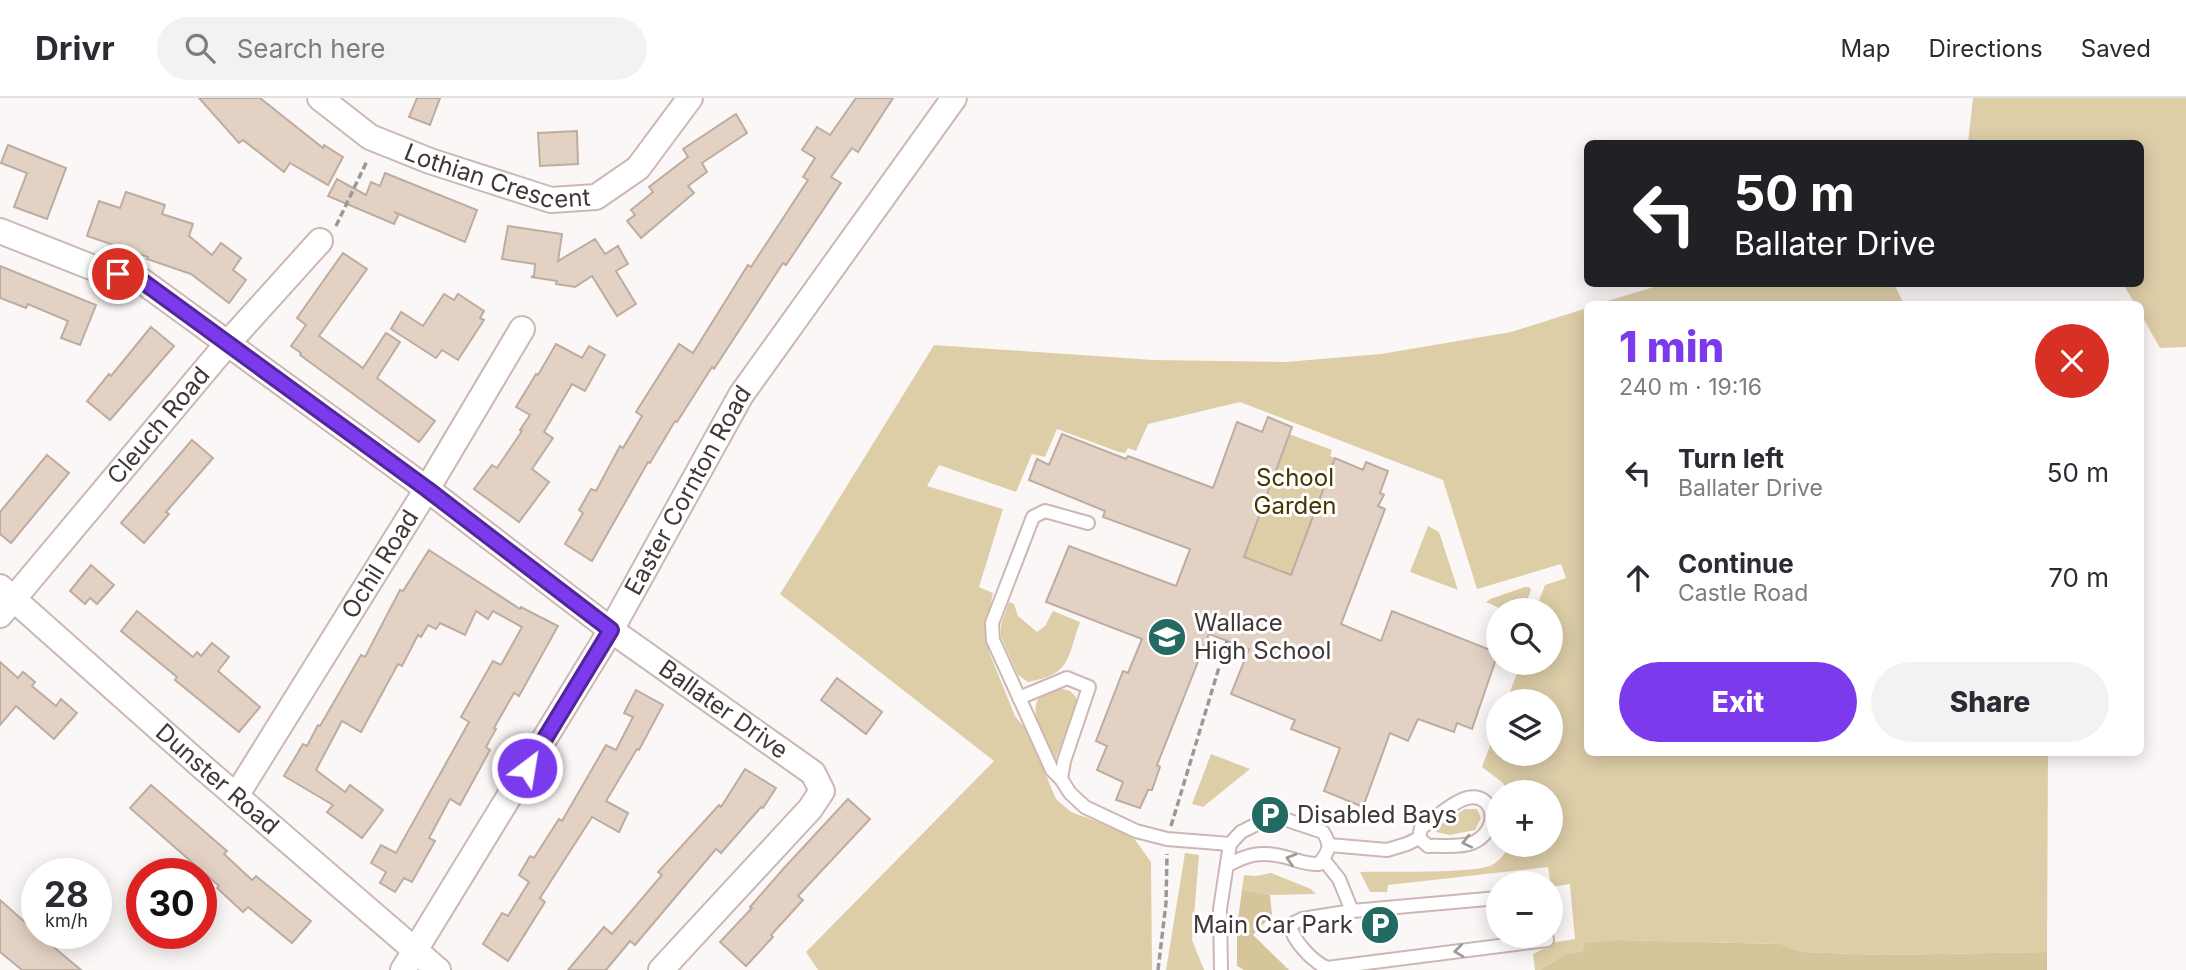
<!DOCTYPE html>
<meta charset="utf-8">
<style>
body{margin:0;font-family:Inter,sans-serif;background:#f2f2f3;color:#2b2b33;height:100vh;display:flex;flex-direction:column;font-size:26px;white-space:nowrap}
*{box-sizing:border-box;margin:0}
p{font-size:23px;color:#7c7c81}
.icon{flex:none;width:38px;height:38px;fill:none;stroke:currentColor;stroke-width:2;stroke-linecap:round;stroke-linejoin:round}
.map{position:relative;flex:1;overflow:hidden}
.side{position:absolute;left:1584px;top:203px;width:560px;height:455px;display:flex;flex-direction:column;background:#fff;border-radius:10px;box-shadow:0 4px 18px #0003}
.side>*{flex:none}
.hud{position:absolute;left:1584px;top:42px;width:560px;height:147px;border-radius:10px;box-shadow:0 4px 18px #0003;background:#202124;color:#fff;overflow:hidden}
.fabs{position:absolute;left:1486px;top:500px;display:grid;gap:14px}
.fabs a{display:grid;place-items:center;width:77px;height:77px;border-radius:50%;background:#fff;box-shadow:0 4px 18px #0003;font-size:35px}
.speed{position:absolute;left:21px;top:760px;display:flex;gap:14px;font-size:35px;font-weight:700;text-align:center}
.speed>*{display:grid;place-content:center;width:91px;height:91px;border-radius:50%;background:#fff;box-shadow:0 4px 18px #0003;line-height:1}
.speed small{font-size:18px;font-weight:400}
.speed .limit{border:10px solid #d22;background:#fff;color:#111}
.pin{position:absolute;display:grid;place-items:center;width:60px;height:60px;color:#fff;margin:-30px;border:4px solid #fff;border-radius:50%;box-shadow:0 2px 7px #0007}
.me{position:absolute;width:77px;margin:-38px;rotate:31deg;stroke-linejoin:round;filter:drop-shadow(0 0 5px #0008)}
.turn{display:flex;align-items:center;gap:24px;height:147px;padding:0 35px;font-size:32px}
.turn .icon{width:91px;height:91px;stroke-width:2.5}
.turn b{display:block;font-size:49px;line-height:60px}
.round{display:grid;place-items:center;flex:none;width:74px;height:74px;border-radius:37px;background:#f2f2f3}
.head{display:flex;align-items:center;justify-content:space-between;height:119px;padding:0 35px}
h1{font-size:42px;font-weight:800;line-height:52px;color:#7c3aed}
.action{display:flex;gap:14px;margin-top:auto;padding:14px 35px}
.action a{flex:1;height:80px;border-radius:42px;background:#7c3aed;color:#fff;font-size:28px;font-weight:800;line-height:80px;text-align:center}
.action a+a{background:#f2f2f3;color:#2b2b33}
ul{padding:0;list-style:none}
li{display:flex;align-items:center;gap:21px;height:105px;padding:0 35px}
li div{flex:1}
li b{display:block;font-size:26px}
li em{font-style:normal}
header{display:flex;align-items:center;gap:42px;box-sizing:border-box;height:98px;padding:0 35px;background:#fff;border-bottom:2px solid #e1e1e2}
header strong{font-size:33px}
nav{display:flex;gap:38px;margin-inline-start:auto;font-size:24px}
.search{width:490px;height:63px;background:#f2f2f3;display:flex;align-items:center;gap:18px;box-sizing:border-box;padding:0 24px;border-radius:38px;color:#7c7c81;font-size:26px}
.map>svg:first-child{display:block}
</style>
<header>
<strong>Drivr</strong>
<div class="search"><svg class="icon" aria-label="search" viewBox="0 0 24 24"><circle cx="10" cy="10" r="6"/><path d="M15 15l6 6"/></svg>Search here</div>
<nav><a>Map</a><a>Directions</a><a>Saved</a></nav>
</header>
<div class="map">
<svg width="2186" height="872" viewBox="0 0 2186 872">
<rect width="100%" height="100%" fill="#fcf7f7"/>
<g fill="#ddcea8">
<polygon points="1973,0 2186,0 2186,249 2160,250 2140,215 2140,206 2135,206 2123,186 2140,186 2140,46 1968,45"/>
<polygon points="1664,186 1894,186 1904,206 1597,206"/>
<path d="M1587 210V654L2048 655 2047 854 1883 857 1802 854 1781 846 1620 842 1583 853 1565 856 1540 872H1535L1533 856 1556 844 1575 841 1570 786 1551 789 1548 769 1388 787 1387 794H1370L1360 774C1385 773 1474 776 1492 767 1499 763 1506 755 1510 747H1550V695H1508L1503 685 1482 669 1498 626V656H1550V604H1506L1521 565H1550V513H1535L1545 487 1566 480 1561 466 1477 491 1443 382 1240 304 1148 326 1136 353 1128 350 1125 355 1119 354 1057 331 1045 359 1032 356 1016 394 939 367 927 388 1003 411 979 489 993 495 985 534 990 556 1015 618 1028 634 1056 701 1071 714 1131 736 1151 764 1152 872H818L806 854 994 663 780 496 934 247 1153 262 1285 264 1381 256 1511 234Z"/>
<polygon points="1289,336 1332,352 1330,358 1335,360 1291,477 1244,459"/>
<polygon points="1428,428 1439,434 1458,492 1410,474"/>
<polygon points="1525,489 1529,489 1531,492 1523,513 1506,513 1486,504 1490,501"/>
<path d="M1009 504 1014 506 1018 518 1037 534 1045 528 1053 513 1080 524C1067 561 1071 576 1028 584L1018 577 1001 539V526Z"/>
<path d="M1063 591 1070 593 1076 599 1077 608 1055 662C1048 648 1025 610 1041 598 1047 593 1057 592 1063 591Z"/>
<polygon points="1211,656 1250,671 1203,709 1192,706"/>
<polygon points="1465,711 1477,711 1481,720 1475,732 1450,737 1436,734 1436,729"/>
<polygon points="1185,755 1199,757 1192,842 1204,872 1166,872"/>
<polygon points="1271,775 1311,791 1316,796 1270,797 1242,792 1244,777 1256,778"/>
</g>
<g fill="#d6c49b">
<polygon points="1242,792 1270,797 1272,817 1253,837 1289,872 1244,872 1237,868 1237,829"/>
<polygon points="1620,842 1781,846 1802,854 1883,857 2047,854 2047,872 1540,872 1565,856 1583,853 1586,845"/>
</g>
<g fill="#e3d1c4" stroke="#beaca0" stroke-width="2">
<polygon points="199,0 260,0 323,50 324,47 343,59 328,87 290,65 284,74 243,42 239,45"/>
<polygon points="417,0 440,0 430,27 409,19"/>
<polygon points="856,0 893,0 858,54 852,50 831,79 841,85 786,167 783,165 714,271 712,269 677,324 675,323 650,365 648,364 592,463 565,446 583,415 579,412 591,391 596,393 620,348 623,350 642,318 636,314 679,246 693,255 748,167 751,169 808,82 803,79 815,60 802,52 817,29 830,37"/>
<polygon points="736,16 747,35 702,65 707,74 688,88 694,95 641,140 627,123 635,117 631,112 653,94 649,89 688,59 683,51"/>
<polygon points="577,33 578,66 540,68 538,35"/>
<polygon points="8,47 66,70 47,121 14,109 27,75 1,65"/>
<polygon points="385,75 477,112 465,144 394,114 399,116 394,126 328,98 337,81 366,97 371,84 380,88"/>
<polygon points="126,94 165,107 162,116 193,126 189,138 212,157 221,145 241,160 233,172 246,182 229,205 191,176 147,161 148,159 87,138 99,103 120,110"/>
<polygon points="508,128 562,136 558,163 595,141 605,156 618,148 628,166 616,173 636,206 617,218 592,178 575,189 556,186 557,183 531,179 534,178 535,166 502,161"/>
<polygon points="343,155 367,171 319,238 363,270 386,235 400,244 377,280 435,323 419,344 300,257 301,255 291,248 306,227 297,220"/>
<polygon points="0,168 96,207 80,247 61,240 68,223 28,206 26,210 0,200"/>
<polygon points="444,196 454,202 458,196 484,213 480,220 484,222 458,262 442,252 436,260 391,231 401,214 423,228"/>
<polygon points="151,229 174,248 110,322 87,303 109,276 111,278"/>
<polygon points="556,246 582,260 589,248 605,257 585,293 572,286 544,334 553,340 532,371 549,384 519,424 474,391 492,367 497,370 522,333 520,332 530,317 516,309 536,276 538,277"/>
<polygon points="1268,319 1292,329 1244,459 1291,477 1335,360 1363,372 1366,364 1388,373 1380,395 1384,397 1378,408 1385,411 1341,526 1381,543 1392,513 1498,555 1472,631 1457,625 1454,634 1418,621 1408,643 1390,635 1363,709 1324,693 1340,650 1291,631 1295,622 1231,596 1249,551 1209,536 1157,667 1160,669 1152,692 1148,692 1140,710 1116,702 1123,684 1097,672 1107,648 1096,643 1123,573 1128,575 1142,541 1046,504 1069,448 1176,488 1190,451 1103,419 1105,413 1029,382 1037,361 1049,367 1062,336 1126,361 1128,358 1213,390 1237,324 1262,334"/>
<polygon points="192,342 213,360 166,414 169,416 144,445 121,425"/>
<polygon points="47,357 69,375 11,445 0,436 0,414"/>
<polygon points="429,452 520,511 521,509 558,528 519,598 514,595 494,630 496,631 486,649 490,652 460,707 450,701 429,740 435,743 412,784 404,780 395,794 380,785 386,774 371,765 381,747 396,755 469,624 461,619 493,563 501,567 522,529 493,513 488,521 476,513 465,537 440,525 436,531 428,527 421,539 418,537 402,568 398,566 361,634 342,623 316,672 345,694 350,687 383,712 362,740 327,714 333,707 284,678 303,646 307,648 318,627 320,628 361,557 365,559 400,492 403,493"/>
<polygon points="91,467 114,487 97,506 90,500 85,506 70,493"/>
<polygon points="137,513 193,559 197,554 201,558 212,545 229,559 218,573 260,609 239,634 175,582 177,579 121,533"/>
<polygon points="0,564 18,580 23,574 35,584 32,588 56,608 61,601 77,615 54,641 16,608 0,627"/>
<polygon points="837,580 882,614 866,636 821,602"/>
<polygon points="636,592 663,607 639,652 637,651 606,703 628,715 619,734 592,719 540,800 545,804 508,863 483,846 502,815 508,818 529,784 519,777 530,758 534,760 559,721 562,723 606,647 616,652 633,619 624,615"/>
<polygon points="745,671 776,690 763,710 761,709 721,755 716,751 635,847 630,843 606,872 568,872 604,829 612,836 662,777 658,774 719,707 721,709"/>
<polygon points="151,687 227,753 224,756 252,782 256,778 311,823 292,845 248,809 243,814 217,790 219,788 130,710"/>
<polygon points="848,701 870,721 798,798 803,802 771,837 773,839 746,868 720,844 752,810 750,809 785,769"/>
<polygon points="0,802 37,835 81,872 22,872 0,854"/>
</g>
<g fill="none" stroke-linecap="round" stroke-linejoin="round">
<g stroke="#cdb7b4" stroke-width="16">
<g id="service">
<polyline points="1019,600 1067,580 1089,589 1064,663 1061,681 1070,695 1085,709 1136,733 1167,741 1230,746"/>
<polyline points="1061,681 1052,672 993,542 992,525 1033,419 1045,413 1088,425"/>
<path d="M1329 747 1387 752 1407 746 1419 740 1421 730C1433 722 1454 703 1467 700 1496 694 1501 733 1472 745 1460 750 1441 747 1428 748L1419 740"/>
<polyline points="1323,761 1339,781 1352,813"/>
<path d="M1498 800 1352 813 1302 821 1290 827C1293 843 1312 863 1327 870L1547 842 1546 838"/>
<path d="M1221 872 1220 811 1230 746 1241 734 1263 723 1284 721 1323 734C1332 748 1329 753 1319 766 1305 767 1295 761 1281 758 1259 753 1247 757 1228 767"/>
</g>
</g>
<g stroke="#cdb7b4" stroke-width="28">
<g id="minor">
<path id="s1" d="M320 0 370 39 430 63 551 102 596 99 638 70 690 0"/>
<path id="s2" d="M0 133 94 170 142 183 427 391 611 532 813 675 822 693 810 711 661 872"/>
<path id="s3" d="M0 489 199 666 438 872"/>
<path id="s4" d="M0 517 227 246 320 143"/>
<path id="s5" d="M236 698 427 391 522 231"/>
<path id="s6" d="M403 872 611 532 741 297 954 0"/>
</g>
</g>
<g stroke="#9e9796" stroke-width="3.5" stroke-dasharray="7 3.5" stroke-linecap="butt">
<polyline points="336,128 367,63"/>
<polyline points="1171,728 1227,543"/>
<polyline points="1158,872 1166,805 1167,756"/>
</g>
<use href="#service" stroke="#fff" stroke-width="12"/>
<use href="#minor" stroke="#fff" stroke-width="24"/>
</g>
<defs><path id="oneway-chevron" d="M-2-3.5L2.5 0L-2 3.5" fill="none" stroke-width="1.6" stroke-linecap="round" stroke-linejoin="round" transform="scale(1.75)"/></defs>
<g stroke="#a09b9a">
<use href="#oneway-chevron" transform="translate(1467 744) rotate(167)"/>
<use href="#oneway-chevron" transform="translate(1291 761) rotate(-163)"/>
<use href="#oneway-chevron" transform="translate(1459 853) rotate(173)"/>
</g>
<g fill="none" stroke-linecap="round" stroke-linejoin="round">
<g stroke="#51269a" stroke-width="18">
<polyline id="route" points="118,176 142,183 427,391 611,532 527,670"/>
</g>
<use href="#route" stroke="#7c3aed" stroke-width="12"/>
</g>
<defs>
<g id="school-disc" transform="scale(2.0125)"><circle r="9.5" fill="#236b62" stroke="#fff"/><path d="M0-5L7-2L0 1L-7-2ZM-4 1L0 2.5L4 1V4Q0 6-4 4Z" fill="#fff"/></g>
<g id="parking-disc" transform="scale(2.0125)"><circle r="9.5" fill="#236b62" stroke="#fff"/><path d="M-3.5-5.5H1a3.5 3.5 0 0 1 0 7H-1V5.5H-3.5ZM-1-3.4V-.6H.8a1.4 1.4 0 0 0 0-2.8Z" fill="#fff"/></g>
</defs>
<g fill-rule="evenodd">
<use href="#school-disc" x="1167" y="539"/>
<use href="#parking-disc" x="1270" y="717"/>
<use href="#parking-disc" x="1380" y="827"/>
</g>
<g text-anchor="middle" stroke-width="6" stroke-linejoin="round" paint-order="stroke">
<g font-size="24" fill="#403736" stroke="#fff">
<text dy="8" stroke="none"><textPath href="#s1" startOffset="198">Lothian Crescent</textPath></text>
<text dy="8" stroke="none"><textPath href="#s4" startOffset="247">Cleuch Road</textPath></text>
<text dy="8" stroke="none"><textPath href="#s6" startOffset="558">Easter Cornton Road</textPath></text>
<text dy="8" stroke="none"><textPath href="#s5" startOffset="273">Ochil Road</textPath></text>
<text dy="8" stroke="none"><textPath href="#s2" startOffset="873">Ballater Drive</textPath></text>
<text dy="8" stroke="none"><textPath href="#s3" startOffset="290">Dunster Road</textPath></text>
</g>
<g font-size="24" fill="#473500" stroke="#fff">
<text x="1295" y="388">School<tspan x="1295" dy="28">Garden</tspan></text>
</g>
<g font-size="24" fill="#403736" stroke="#fff" text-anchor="start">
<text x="1194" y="533">Wallace<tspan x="1194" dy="28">High School</tspan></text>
<text x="1297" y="725">Disabled Bays</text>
<text x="1353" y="835" text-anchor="end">Main Car Park</text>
</g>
</g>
</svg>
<div class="fabs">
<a><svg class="icon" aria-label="search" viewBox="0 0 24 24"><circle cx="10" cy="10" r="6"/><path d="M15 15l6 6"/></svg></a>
<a><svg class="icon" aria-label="layers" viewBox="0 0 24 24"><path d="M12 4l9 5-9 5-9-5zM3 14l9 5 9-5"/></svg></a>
<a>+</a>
<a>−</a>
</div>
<div class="speed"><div>28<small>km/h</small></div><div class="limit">30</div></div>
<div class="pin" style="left:118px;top:176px;background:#d93025"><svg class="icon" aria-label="arrive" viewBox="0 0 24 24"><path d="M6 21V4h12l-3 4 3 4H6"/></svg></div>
<svg class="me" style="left:527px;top:670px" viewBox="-20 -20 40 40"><circle r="17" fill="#7c3aed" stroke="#fff" stroke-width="3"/><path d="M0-11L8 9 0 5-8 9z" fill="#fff"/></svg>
<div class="hud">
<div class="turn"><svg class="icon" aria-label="left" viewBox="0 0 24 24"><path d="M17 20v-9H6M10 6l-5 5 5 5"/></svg><div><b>50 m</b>Ballater Drive</div></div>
</div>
<section class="side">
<div class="head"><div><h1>1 min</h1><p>240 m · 19:16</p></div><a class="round" style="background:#d93025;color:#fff"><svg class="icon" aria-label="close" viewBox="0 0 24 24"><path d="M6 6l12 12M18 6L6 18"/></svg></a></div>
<ul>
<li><svg class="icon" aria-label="left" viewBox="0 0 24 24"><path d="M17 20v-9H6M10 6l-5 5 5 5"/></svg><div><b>Turn left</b><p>Ballater Drive</p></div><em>50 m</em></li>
<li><svg class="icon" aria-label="ahead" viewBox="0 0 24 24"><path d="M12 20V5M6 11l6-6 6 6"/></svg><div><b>Continue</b><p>Castle Road</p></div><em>70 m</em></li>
</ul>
<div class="action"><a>Exit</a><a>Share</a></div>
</section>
</div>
